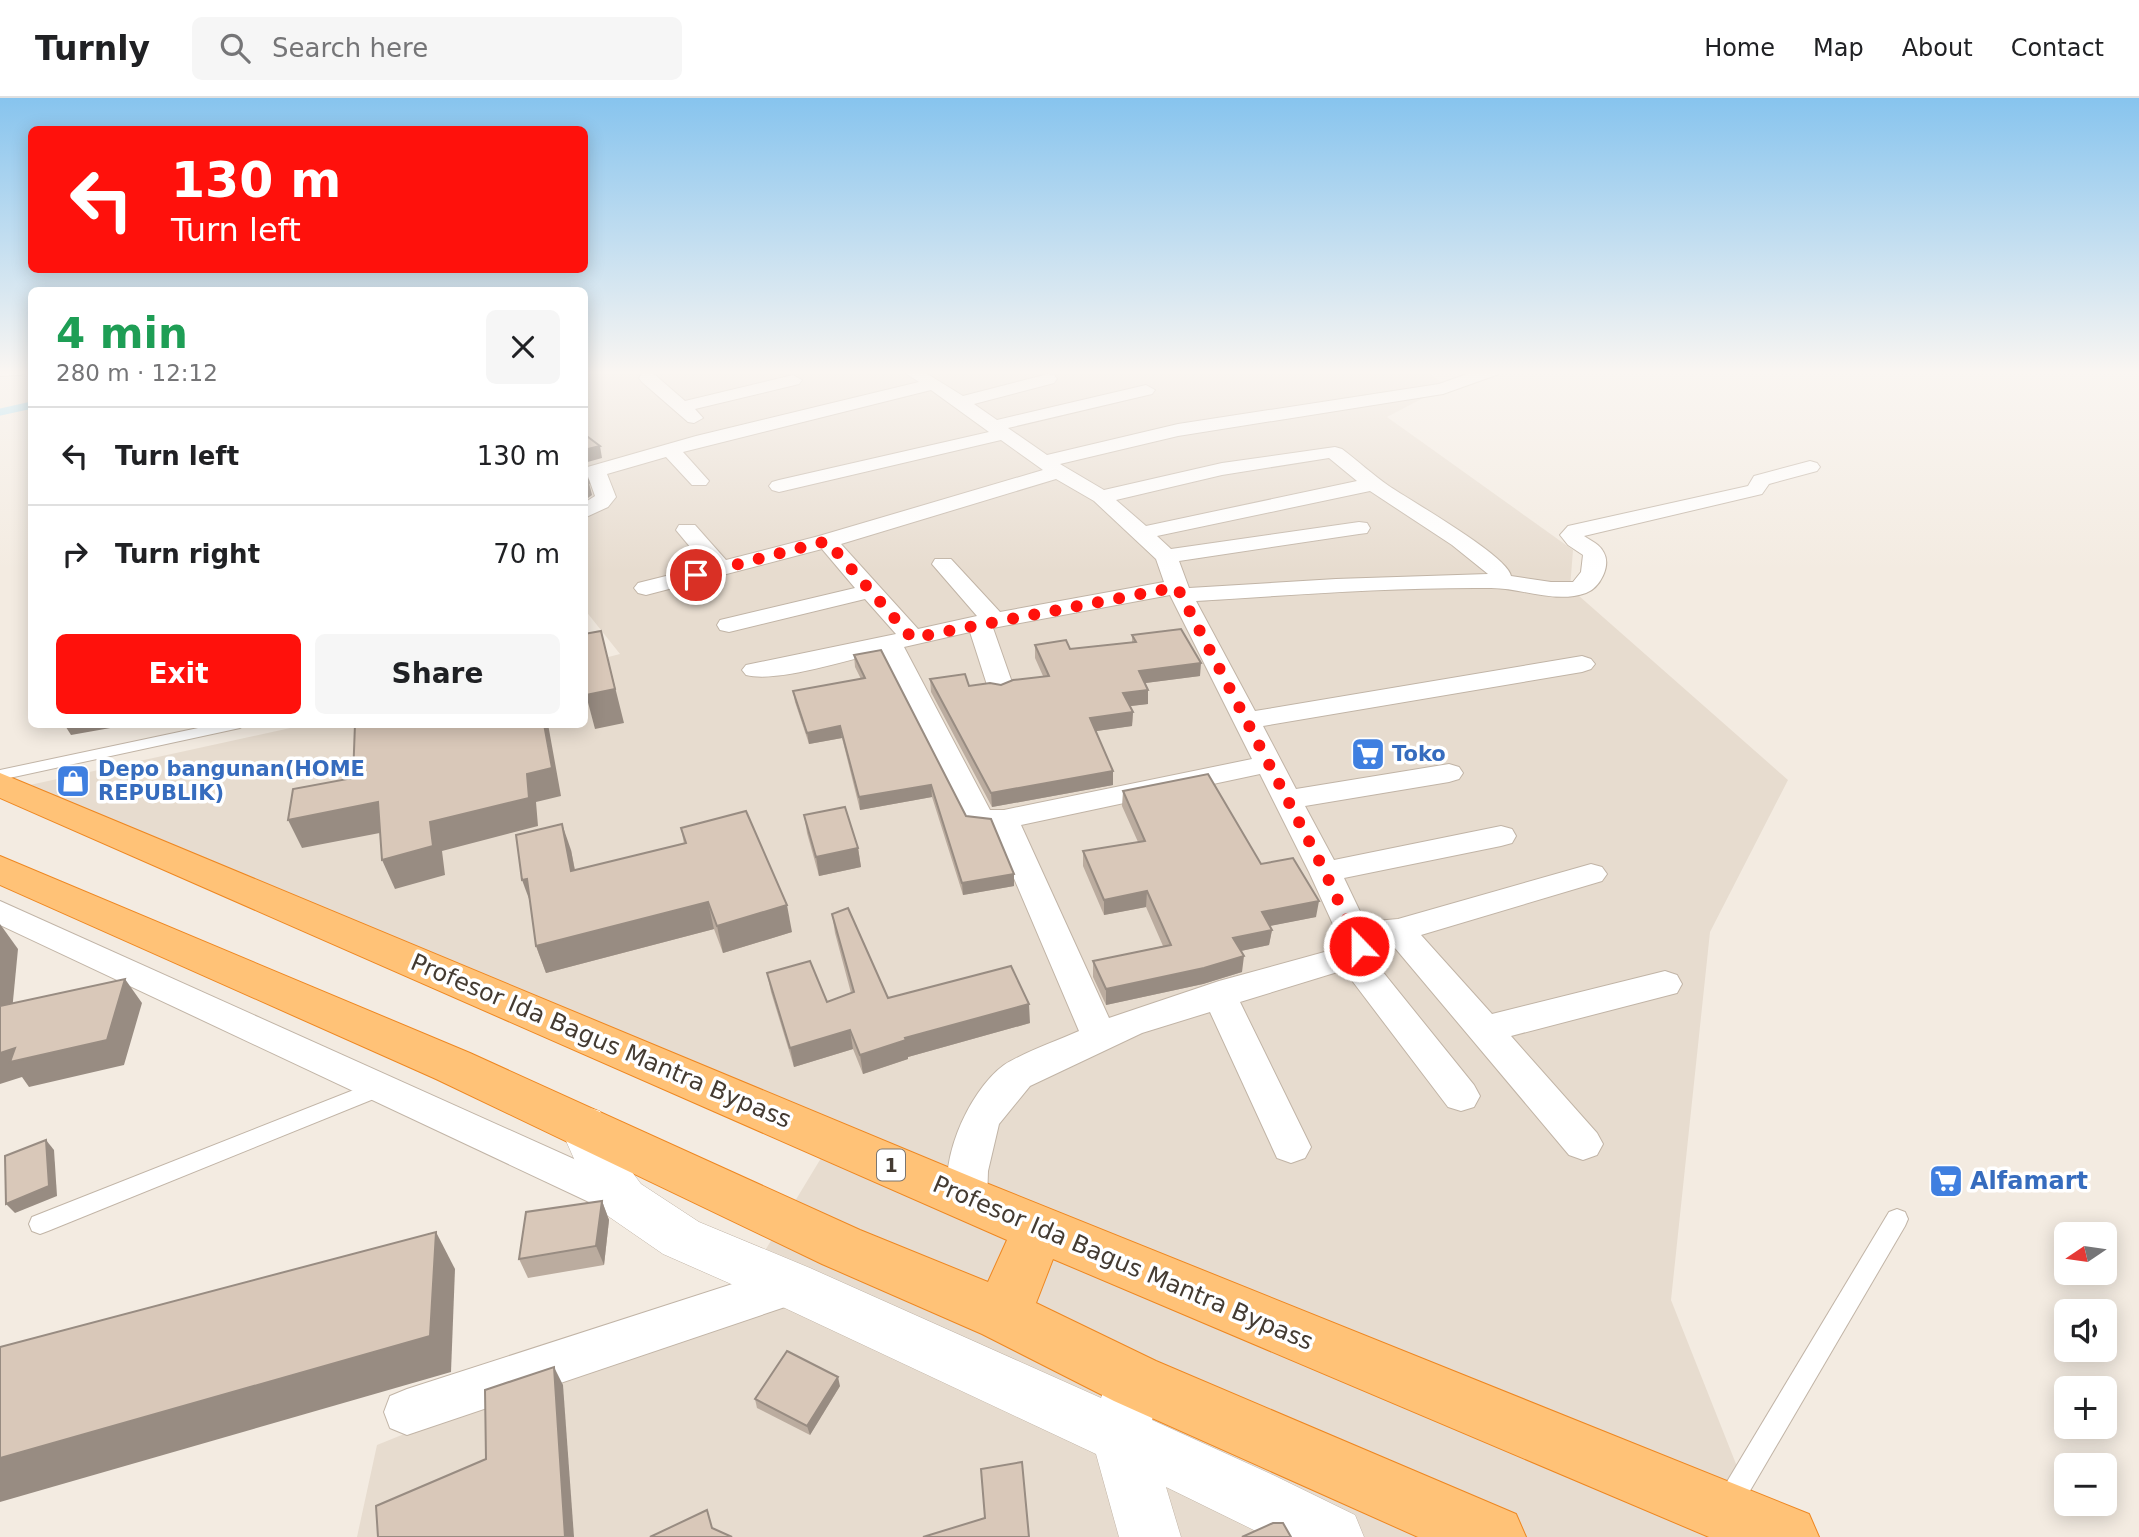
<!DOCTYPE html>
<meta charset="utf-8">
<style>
body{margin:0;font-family:"DejaVu Sans",sans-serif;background:#f6f6f6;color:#202124;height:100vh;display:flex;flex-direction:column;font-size:26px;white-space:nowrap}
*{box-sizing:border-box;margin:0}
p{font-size:23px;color:#757577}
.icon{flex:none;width:38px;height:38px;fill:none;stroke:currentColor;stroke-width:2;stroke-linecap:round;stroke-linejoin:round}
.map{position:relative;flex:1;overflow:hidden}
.panel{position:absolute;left:28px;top:189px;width:560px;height:441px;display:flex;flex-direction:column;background:#fff;border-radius:10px;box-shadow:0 4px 18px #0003}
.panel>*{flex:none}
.banner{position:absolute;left:28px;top:28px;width:560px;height:147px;border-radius:10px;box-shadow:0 4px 18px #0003;background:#ff110c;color:#fff;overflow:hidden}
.needle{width:46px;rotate:257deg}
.controls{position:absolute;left:2054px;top:1124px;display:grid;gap:14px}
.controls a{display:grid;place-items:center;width:63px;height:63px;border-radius:10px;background:#fff;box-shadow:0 4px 18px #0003;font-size:35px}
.pin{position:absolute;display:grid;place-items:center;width:60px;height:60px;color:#fff;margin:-30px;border:4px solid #fff;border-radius:50%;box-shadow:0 2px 7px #0007}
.me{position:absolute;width:77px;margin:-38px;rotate:338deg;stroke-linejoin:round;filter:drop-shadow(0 0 5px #0008)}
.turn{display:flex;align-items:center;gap:24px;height:147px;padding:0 28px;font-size:32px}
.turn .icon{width:91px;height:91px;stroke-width:2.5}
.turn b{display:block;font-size:49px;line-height:60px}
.round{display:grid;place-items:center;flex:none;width:74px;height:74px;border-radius:10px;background:#f6f6f6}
.headline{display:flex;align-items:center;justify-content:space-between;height:119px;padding:0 28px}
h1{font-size:42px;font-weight:600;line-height:52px;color:#1e9e55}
.action{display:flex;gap:14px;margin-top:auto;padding:14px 28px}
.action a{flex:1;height:80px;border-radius:10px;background:#ff110c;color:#fff;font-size:28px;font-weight:600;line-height:80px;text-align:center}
.action a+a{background:#f6f6f6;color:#202124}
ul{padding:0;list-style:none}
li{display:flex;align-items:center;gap:21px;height:98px;padding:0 28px;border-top:2px solid #e0e0e0}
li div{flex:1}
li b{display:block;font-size:26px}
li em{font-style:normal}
header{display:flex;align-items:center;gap:42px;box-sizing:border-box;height:98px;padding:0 35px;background:#fff;border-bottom:2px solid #e0e0e0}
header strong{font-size:33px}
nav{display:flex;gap:38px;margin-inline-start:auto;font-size:24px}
.search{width:490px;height:63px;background:#f6f6f6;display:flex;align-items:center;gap:18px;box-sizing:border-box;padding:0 24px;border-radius:10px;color:#757577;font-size:26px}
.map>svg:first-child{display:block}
</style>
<header>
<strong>Turnly</strong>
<div class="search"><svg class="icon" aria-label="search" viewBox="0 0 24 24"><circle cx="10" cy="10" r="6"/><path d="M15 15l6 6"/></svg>Search here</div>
<nav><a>Home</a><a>Map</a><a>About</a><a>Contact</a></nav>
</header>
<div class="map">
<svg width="2139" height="1439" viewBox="0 0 2139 1439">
<rect width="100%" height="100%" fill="#f3ebe1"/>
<polygon fill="#e7dccf" points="585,272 1425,272 1446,288 1387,319 1573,452 1570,490 1788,682 1710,834 1671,1202 1765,1439 357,1439 377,1347 735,1202 829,1047 7,692 304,627 584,626 585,565 620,556 585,512"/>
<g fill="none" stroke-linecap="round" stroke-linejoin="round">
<polyline stroke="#95dcf8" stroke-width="7" points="0,314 32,307"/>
<g stroke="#c1b4a6" stroke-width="2">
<g id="service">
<polygon points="217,626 247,626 240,630 0,682 0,672"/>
<polygon points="379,982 386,984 389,990 386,996 48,1133 40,1136 32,1133 29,1126 32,1119"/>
<polygon points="1897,1111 1905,1114 1908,1121 1905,1128 1737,1415 1728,1419 1719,1415 1715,1406 1719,1397 1889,1114"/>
</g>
</g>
<g stroke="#c1b4a6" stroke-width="2">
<g id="minor">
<polygon points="0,272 29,272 21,277 0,278"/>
<path d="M901 272H921L963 298 1048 276 1054 277 1057 281 1054 285 974 306 997 322 1146 287 1155 292 1152 296 1008 330 1047 357 1178 326 1439 286 1478 272H1501L1499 276 1443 296 1178 338 1060 366 1104 392 1222 365 1335 349 1342 351C1358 363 1373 377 1389 388 1411 403 1508 458 1511 478L1551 484H1573L1581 474 1583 457 1568 447 1560 437 1568 428 1748 388 1754 378 1810 363 1817 365 1820 369 1817 373 1769 386 1762 396 1584 438C1591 443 1600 446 1604 455 1611 468 1600 490 1586 495 1555 506 1522 490 1491 490 1393 489 1294 497 1196 503L1255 613 1582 558 1591 561 1595 566 1591 571 1582 574 1263 628 1296 691 1449 666 1459 669 1463 675 1459 681 1449 684 1305 708 1334 762 1501 728 1512 731 1516 738 1512 745 1501 748 1344 780 1365 824 1398 821 1591 766 1602 769 1607 776 1602 783 1421 837 1492 916 1665 873 1677 877 1682 886 1677 895 1511 938 1597 1035 1603 1046 1597 1057 1583 1062 1569 1057 1390 844 1375 846 1370 858 1474 987 1480 998 1474 1009 1461 1013 1448 1009 1344 872 1240 904 1311 1049 1305 1060 1291 1065 1277 1060 1210 914 1142 935 1030 988 999 1026 988 1073 987 1101 981 1113 967 1118 953 1113C933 1072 968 993 1004 967 1024 954 1057 943 1079 933L993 731 969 729 965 722 881 554C848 562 777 585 746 577L742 572 746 567 896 536 865 501 729 534 720 532 717 527 720 522 855 490 822 451 646 497 638 495 634 490 638 485 706 468 676 432 679 427H695L726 462 819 438 1043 372 1001 342 779 394 772 392 769 388 772 384 779 382 989 334 931 292 683 354 709 383 706 387H692L666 359 607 376 616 399 608 409 584 420V405L595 398 589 381 584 382V370L696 338 919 284ZM1329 360 1357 383 1146 428 1116 402 1222 377ZM1056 381 1094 403 1156 461 1164 484 1000 514 951 461H935L932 466 977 518 918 531 841 446ZM1370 393 1452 447 1488 476 1336 481 1189 490 1179 463 1359 436 1367 435 1370 430 1367 425 1359 424 1171 451 1157 438ZM1170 497 1252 661 1004 712H990L904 549 970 534 988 590 992 596 1001 598 1010 596 1014 590 993 530ZM1260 676 1309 774 1342 846 1339 850 1219 883 1109 920 1021 727Z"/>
<polygon points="648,275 654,276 685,303 793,277 802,282 799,286 695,311 703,320 694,325 688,324 642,284 639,280 642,276"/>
<polygon points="0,803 634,1088 640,1100 634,1112 620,1117 606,1112 0,827"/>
<polygon points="791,1167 806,1173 813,1187 806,1201 791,1207 407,1337 390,1330 384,1314 390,1298 407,1291"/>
</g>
</g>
<g stroke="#c1b4a6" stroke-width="1">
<polygon id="tertiary" points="583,1008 600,1013 623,1062 641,1086 699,1124 810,1170 1101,1300 1115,1264 1135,1256 1155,1264 1163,1283 1152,1322 1273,1377 1355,1417 1364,1439 1268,1439 1166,1389 1181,1439 1119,1439 1096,1356 772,1204 663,1156 605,1116 587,1090 559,1027 566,1013"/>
</g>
<g stroke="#ee8721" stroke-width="2">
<polygon id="trunk" points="0,675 986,1085 1809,1416 1819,1439 1709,1439 1053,1161 1036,1205 1156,1263 1516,1416 1526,1439 1418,1439 1114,1303 982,1236 822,1166 436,981 0,787 0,758 470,955 860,1132 988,1184 1007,1142 0,700"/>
</g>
<use href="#service" fill="#fff" fill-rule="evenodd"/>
<use href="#minor" fill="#fff" fill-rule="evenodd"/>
<use href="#tertiary" fill="#fff" fill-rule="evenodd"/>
<use href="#trunk" fill="#ffc277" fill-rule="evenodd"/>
</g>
<g fill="#bbac9f">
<polygon points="1132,537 1200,578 1145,585 1148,592 1148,606 1130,608 1133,614 1132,628 1096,633 1113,687 992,709 931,594 930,581 969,588 1001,587 1043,578 1035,560 1035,547 1070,551 1132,544"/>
<polygon points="854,557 966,718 1014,776 1014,788 963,797 932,699 860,712 842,640 809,646 795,604 793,593 861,581 855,569"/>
<polygon points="1123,693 1261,766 1316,819 1269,828 1272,832 1269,847 1241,853 1242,874 1203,886 1106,907 1093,879 1093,863 1163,848 1146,809 1104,817 1083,768 1083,753 1138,744 1122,708"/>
<polygon points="804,717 858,750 861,769 819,778 807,735"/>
<polygon points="681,730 792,834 723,855 714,831 546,875 536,848 571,752 575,772 684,746"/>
<polygon points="832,816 888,900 1030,925 908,959 908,961 863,976 853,951 794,969 771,894 767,875 827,904 851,895 835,835"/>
<polygon points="602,1103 609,1122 604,1167 528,1180 519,1161"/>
<polygon points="840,1288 810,1337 757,1310 755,1301"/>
</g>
<g fill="#988c82">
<polygon points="600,348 602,360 584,365 584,352"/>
<polygon points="589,385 592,397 584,403 584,388"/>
<polygon points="601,533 624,625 595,631 586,597"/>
<polygon points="1201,565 1200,578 1138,586 1139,573"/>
<polygon points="1148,592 1148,606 1123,609 1123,595"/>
<polygon points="1133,614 1132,628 1090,634 1090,620"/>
<polygon points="64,626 133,626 71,637"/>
<polygon points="544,626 548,626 561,698 536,704 538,728 442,753 445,777 395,791 382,762 430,724 527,676"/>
<polygon points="840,628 842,640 809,646 807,635"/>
<polygon points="1113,673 1113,687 992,709 991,695"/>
<polygon points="931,687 932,699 860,712 859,699"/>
<polygon points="378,704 390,733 302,750 288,722"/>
<polygon points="562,726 571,752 580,800 571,773"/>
<polygon points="858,750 861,769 819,778 816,759"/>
<polygon points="1014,776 1014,788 963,797 962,785"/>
<polygon points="527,781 532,809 522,782"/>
<polygon points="1147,793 1146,809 1104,817 1104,802"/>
<polygon points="1319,803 1316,819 1260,830 1262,814"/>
<polygon points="708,804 714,831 546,875 536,848"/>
<polygon points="787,807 792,834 723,855 717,828"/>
<polygon points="0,826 18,851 10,934 0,921"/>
<polygon points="1272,832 1269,847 1231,855 1233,840"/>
<polygon points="1244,858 1242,874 1203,886 1106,907 1106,891"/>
<polygon points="125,881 142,905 124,967 29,989 22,979 0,986 0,955"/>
<polygon points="1029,906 1030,925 908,959 908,961 863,976 860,957 905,940"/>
<polygon points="850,932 853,951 794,969 790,950"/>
<polygon points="46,1042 54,1052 57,1098 15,1115 6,1106"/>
<polygon points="602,1103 609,1122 604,1167 596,1148"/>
<polygon points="436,1134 455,1171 451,1274 0,1404 0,1360"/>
<polygon points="554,1269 563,1287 574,1439 565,1439"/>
<polygon points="838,1279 840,1288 810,1337 807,1328"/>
</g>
<g fill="#d9c8b9" stroke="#988c82" stroke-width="2">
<polygon points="584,336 600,348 584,352"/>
<polygon points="584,377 587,379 589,385 584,388"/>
<polygon points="1181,531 1201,565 1139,573 1148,592 1123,595 1133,614 1090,620 1113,673 991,695 930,581 965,576 969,588 990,585 1001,587 1013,582 1049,578 1035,547 1066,542 1070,551 1136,544 1132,537"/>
<polygon points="601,533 615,591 586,597 584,592 584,536"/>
<polygon points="881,552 966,718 991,721 1014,776 962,785 931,687 859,699 840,628 807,635 793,593 865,580 854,557"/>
<polygon points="355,626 544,626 552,670 527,676 529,700 430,724 433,748 382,762 378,704 288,722 293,691 353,680"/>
<polygon points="1208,676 1261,766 1293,760 1319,803 1262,814 1272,832 1233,840 1244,858 1204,870 1106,891 1093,863 1171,847 1147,793 1104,802 1083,753 1145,743 1123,693"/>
<polygon points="845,709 858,750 816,759 804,717"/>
<polygon points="746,713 787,807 717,828 708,804 536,848 527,781 522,782 516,737 562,726 571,773 686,745 681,730"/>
<polygon points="848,810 888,900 1011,868 1029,906 905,940 906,942 860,957 850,932 790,950 767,875 810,863 827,904 854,894 832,816"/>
<polygon points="125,881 107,942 10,964 15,950 0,955 0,908"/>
<polygon points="46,1042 49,1088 6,1106 5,1058"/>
<polygon points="602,1103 596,1148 519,1161 526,1114"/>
<polygon points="436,1134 430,1238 0,1360 0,1249"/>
<polygon points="787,1253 838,1279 807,1328 755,1301"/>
<polygon points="554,1269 565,1439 378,1439 376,1408 486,1361 485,1292"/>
<polygon points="1022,1364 1029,1439 923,1439 985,1420 981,1371"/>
<polygon points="707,1412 712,1430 732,1439 650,1439"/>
<polygon points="1273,1425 1283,1425 1291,1439 1242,1439"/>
</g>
<linearGradient id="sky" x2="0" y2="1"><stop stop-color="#87c4ee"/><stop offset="0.58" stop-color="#faf6f2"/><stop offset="1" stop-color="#faf6f2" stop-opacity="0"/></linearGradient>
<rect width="2139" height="473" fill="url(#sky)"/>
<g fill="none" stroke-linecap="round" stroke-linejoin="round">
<polyline stroke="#ff110c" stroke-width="12" stroke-dasharray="0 21.6" points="696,477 827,443 912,540 1177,489 1325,774 1359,848"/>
</g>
<defs>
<g id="supermarket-square" transform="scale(1.75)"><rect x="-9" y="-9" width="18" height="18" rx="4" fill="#3f7fe0" stroke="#fff"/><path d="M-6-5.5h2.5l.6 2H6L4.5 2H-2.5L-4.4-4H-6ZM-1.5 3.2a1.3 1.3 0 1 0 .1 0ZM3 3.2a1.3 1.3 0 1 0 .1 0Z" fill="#fff"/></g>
<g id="shop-square" transform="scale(1.75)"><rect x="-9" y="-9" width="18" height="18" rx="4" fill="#3f7fe0" stroke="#fff"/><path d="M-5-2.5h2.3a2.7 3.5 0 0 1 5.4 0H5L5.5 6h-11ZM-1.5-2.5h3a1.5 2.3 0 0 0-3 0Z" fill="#fff"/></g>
</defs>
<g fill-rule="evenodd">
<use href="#supermarket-square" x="1368" y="656"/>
<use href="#shop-square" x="73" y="683"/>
<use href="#supermarket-square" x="1946" y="1083"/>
</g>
<g text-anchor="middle" stroke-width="7" stroke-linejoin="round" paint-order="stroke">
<rect fill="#fff" stroke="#7c7670" stroke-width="2" x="877" y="1051.5" width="28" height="31" rx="5"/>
<g font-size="19" font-weight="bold" fill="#443b32">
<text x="891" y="1074">1</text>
</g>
<g font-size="21" font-weight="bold" fill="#366cbe" stroke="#fff" text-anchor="start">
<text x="1392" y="663">Toko</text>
<text x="98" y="678">Depo bangunan(HOME<tspan x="98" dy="24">REPUBLIK)</tspan></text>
</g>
<g font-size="24" fill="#443b32" stroke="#fff">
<text transform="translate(601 943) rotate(23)" y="8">Profesor Ida Bagus Mantra Bypass</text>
<text transform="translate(1123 1165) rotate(23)" y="8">Profesor Ida Bagus Mantra Bypass</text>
</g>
<g font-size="24" font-weight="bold" fill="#366cbe" stroke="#fff" text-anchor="start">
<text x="1970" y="1091">Alfamart</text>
</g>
</g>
</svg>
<div class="controls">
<a><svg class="needle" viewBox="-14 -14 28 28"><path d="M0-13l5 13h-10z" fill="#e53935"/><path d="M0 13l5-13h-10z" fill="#757577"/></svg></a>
<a><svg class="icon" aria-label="sound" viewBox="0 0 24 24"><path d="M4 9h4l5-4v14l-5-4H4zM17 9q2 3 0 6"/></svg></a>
<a>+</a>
<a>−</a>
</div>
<div class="pin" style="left:696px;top:477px;background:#d93025"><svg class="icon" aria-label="arrive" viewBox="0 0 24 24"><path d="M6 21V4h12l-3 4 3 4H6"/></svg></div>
<svg class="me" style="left:1359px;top:848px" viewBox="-20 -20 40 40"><circle r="17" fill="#ff110c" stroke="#fff" stroke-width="3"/><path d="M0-11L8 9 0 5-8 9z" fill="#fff"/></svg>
<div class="banner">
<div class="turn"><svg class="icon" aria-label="left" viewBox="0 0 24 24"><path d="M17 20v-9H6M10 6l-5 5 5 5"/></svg><div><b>130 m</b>Turn left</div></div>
</div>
<section class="panel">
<div class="headline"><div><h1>4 min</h1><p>280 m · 12:12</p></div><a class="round"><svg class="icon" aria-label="close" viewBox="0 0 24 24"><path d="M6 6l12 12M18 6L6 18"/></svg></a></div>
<ul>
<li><svg class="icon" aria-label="left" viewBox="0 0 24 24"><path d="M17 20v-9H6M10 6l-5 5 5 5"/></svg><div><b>Turn left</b></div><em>130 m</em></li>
<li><svg class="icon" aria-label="right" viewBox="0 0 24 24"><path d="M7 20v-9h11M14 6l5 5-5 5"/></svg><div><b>Turn right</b></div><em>70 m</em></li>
</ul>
<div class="action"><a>Exit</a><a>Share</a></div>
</section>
</div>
